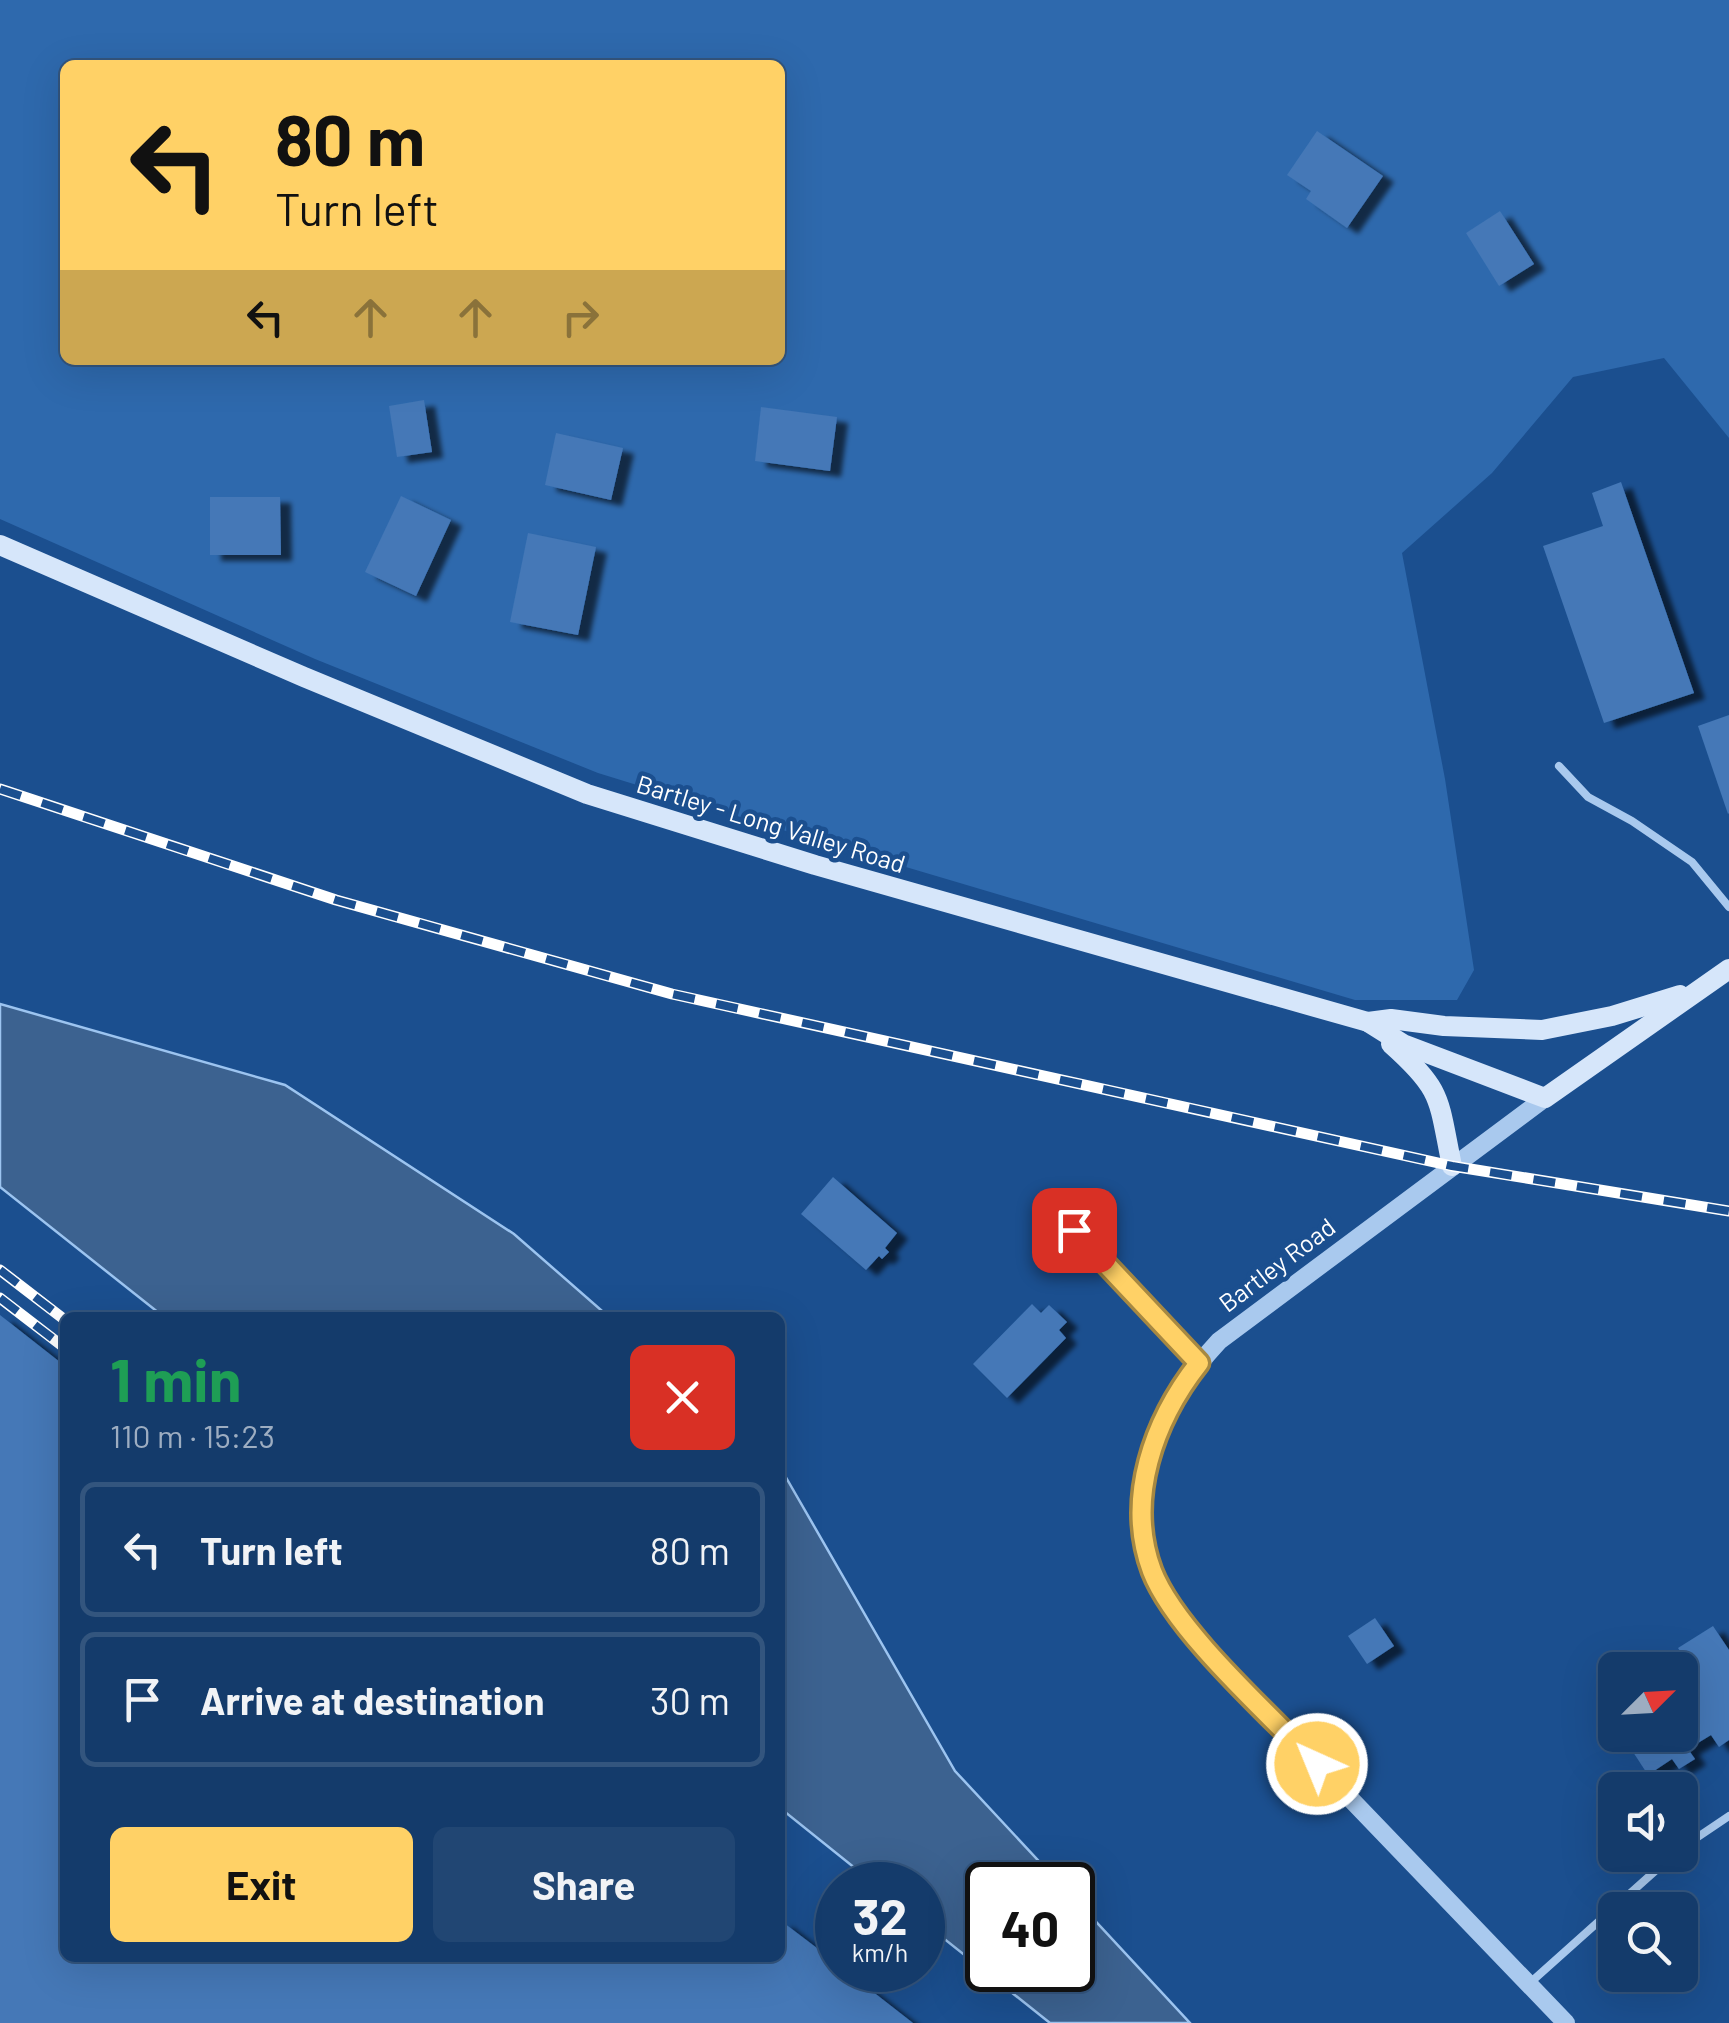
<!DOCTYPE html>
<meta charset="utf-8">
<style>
body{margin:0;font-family:Barlow,sans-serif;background:#214673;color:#f1f3f6;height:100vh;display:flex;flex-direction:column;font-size:38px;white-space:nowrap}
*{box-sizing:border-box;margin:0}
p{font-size:32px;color:#9dadc1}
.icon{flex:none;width:55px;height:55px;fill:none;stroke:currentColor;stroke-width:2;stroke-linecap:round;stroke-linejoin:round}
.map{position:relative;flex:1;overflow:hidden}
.sheet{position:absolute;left:60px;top:1312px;width:725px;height:650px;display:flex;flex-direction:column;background:#143b6b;border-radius:15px;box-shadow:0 10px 40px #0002,0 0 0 2px #33557e}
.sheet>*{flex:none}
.banner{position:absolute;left:60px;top:60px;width:725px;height:305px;border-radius:15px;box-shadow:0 10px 40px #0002,0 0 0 2px #33557e;background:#ffd166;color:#111;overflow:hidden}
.needle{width:65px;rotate:66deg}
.fabs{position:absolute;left:1598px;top:1652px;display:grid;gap:20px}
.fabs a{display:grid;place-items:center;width:100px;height:100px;border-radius:15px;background:#143b6b;box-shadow:0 10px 40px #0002,0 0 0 2px #33557e;font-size:50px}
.speed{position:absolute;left:815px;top:1862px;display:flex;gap:20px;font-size:50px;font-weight:700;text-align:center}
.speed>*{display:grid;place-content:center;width:130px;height:130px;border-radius:50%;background:#143b6b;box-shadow:0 10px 40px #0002,0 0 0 2px #33557e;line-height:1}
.speed small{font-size:25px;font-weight:400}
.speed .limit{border:5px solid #111;border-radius:15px;background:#fff;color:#111}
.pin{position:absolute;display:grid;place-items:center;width:85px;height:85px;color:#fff;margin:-42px;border-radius:20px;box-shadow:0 5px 15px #0006}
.me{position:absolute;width:110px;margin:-55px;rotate:316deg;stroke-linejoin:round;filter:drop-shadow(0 0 8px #0008)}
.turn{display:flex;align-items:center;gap:35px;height:210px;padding:0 50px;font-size:45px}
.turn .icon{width:130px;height:130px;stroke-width:2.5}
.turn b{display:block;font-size:70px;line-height:85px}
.lanes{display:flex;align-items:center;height:95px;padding:0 50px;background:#0003;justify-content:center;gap:50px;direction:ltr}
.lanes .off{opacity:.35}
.round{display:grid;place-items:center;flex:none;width:105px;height:105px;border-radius:15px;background:#214673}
.summary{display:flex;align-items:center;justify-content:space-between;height:170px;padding:0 50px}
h1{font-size:60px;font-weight:700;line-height:75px;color:#1e9e55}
.cta{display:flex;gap:20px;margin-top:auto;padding:20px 50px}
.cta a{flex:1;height:115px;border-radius:15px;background:#ffd166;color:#111;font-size:40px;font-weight:700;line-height:115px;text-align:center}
.cta a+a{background:#214673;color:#f1f3f6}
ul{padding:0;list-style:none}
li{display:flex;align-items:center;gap:30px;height:135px;margin:0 20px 15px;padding:0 30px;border:5px solid #33557e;border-radius:15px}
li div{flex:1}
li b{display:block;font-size:38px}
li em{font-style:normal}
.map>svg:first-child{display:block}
</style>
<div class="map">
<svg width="1729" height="2023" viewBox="0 0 1729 2023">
<defs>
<filter id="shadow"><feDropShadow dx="11" dy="6" stdDeviation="2.5" flood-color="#0009"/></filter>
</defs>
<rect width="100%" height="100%" fill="#1b4f8f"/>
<path fill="#2e69ad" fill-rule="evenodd" d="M0 0H1729V438L1664 358 1573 377 1492 473 1402 553 1445 779 1474 970 1457 1000H1355L825 843 598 773 315 659 0 519ZM65 65H780V360H65Z"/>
<g fill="#3c6290" stroke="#9cc4f0" stroke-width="2.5">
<polygon points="0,1004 285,1085 514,1234 609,1317 164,1317 0,1187"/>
<polygon points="780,1467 955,1771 1061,1885 988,1885 988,1970 1072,1970 1073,1897 1190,2023 1050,2023 923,1922 922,1885 876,1885 780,1808"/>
</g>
<g fill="#4478b7" filter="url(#shadow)">
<polygon points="1317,131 1383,176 1347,228 1306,199 1311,191 1287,175"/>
<polygon points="1500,211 1534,264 1499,286 1466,233"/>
<polygon points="424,400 432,452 397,457 389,406"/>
<polygon points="761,407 837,417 830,471 755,461"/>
<polygon points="556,433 623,448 611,500 545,485"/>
<polygon points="1621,482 1694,693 1604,723 1543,546 1603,526 1592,493"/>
<polygon points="401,496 451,520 416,596 365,572"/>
<polygon points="210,497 280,497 281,555 210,555"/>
<polygon points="528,533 596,547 578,635 510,622"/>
<polygon points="1729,715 1729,813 1728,814 1698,726"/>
<polygon points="833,1177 897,1233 885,1248 889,1252 882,1259 879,1256 866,1270 801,1214"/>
<polygon points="1032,1304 1041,1313 1049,1305 1067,1322 1059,1330 1066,1338 1007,1398 973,1364"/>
<polygon points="0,1315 65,1366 65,1958 780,1958 780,1920 838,1964 838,1970 845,1970 913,2023 0,2023"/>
<polygon points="1375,1618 1394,1646 1367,1664 1348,1636"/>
<polygon points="1713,1626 1729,1650 1729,1740 1719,1747 1711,1735 1688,1749 1695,1759 1679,1769 1672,1759 1648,1775 1622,1735 1680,1735 1680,1680 1687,1690 1700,1682 1678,1648"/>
<polygon points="1665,1657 1674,1670 1644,1670"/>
<polygon points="1615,1689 1615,1724 1599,1700"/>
</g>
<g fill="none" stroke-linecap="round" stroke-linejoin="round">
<g stroke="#a9c9ee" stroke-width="8">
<polyline points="1559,766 1588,797 1632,821 1692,862 1729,907"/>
<polyline points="1074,1230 1199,1363"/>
<polyline points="1680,1849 1729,1816"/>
<polyline points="1531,1982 1673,1855"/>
</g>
<path stroke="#a9c9ee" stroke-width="18" d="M1545 1098 1219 1341C1163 1401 1118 1490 1153 1573 1168 1607 1194 1634 1217 1660L1566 2023"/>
<g stroke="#d6e6fa" stroke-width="20">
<polyline points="0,545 304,677 587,794 815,865 1368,1022 1403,1044 1545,1098 1729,969"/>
<polyline points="1368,1022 1391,1019 1444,1026 1542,1030 1612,1016 1680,995"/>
<path d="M1391 1044C1444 1091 1438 1099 1452 1166"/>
</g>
<g stroke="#fff" stroke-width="11">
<g id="rail">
<polyline points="0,789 336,900 672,994 1452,1166 1729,1211"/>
<polyline points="0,1270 65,1320"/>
<polyline points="0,1298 65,1348"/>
</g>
</g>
<use href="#rail" stroke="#1b4f8f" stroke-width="8" stroke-dasharray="22" stroke-linecap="butt"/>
</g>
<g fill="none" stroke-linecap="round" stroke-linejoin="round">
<g stroke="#a68842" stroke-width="25">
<path id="route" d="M1074 1230 1199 1363C1154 1420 1125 1499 1152 1571 1175 1631 1271 1716 1317 1764"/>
</g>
<use href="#route" stroke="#ffd166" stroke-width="18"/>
</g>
<g text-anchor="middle" stroke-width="9" stroke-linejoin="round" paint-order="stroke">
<g font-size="25" fill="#fff" stroke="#1b4f8f">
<text transform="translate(771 824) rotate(17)" y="9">Bartley - Long Valley Road</text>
<text transform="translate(1277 1265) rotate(-37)" y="9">Bartley Road</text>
</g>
</g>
</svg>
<div class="fabs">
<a><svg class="needle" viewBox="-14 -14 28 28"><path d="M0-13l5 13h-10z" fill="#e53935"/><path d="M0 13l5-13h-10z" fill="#9dadc1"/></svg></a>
<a><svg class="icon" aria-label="sound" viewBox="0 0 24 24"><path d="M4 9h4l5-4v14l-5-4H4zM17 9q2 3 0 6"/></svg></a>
<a><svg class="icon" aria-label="search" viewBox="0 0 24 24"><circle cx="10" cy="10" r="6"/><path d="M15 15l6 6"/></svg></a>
</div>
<div class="speed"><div>32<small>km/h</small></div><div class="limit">40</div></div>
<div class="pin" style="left:1074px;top:1230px;background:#d93025"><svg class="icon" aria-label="arrive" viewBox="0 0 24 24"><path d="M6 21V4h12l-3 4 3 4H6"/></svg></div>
<svg class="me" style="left:1317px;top:1764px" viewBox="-20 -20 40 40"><circle r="17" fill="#ffd166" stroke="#fff" stroke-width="3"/><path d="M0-11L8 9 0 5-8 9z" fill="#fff"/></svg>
<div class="banner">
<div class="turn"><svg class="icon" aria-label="left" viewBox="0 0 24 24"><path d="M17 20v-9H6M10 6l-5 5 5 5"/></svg><div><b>80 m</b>Turn left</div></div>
<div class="lanes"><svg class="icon" aria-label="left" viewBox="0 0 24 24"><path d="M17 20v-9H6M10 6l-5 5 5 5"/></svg><svg class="icon off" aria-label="ahead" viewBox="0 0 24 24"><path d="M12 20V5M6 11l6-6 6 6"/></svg><svg class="icon off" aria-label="ahead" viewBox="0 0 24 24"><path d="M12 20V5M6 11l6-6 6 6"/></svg><svg class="icon off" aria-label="right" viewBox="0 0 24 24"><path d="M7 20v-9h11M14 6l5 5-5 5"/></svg></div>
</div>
<section class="sheet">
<div class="summary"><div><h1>1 min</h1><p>110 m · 15:23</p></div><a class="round" style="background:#d93025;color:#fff"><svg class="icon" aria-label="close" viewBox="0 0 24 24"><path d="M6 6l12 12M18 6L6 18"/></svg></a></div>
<ul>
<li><svg class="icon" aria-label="left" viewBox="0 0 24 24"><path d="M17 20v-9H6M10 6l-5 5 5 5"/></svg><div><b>Turn left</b></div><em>80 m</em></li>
<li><svg class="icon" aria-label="arrive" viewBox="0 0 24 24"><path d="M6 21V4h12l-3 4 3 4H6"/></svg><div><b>Arrive at destination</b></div><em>30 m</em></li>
</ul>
<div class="cta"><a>Exit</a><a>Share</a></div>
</section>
</div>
